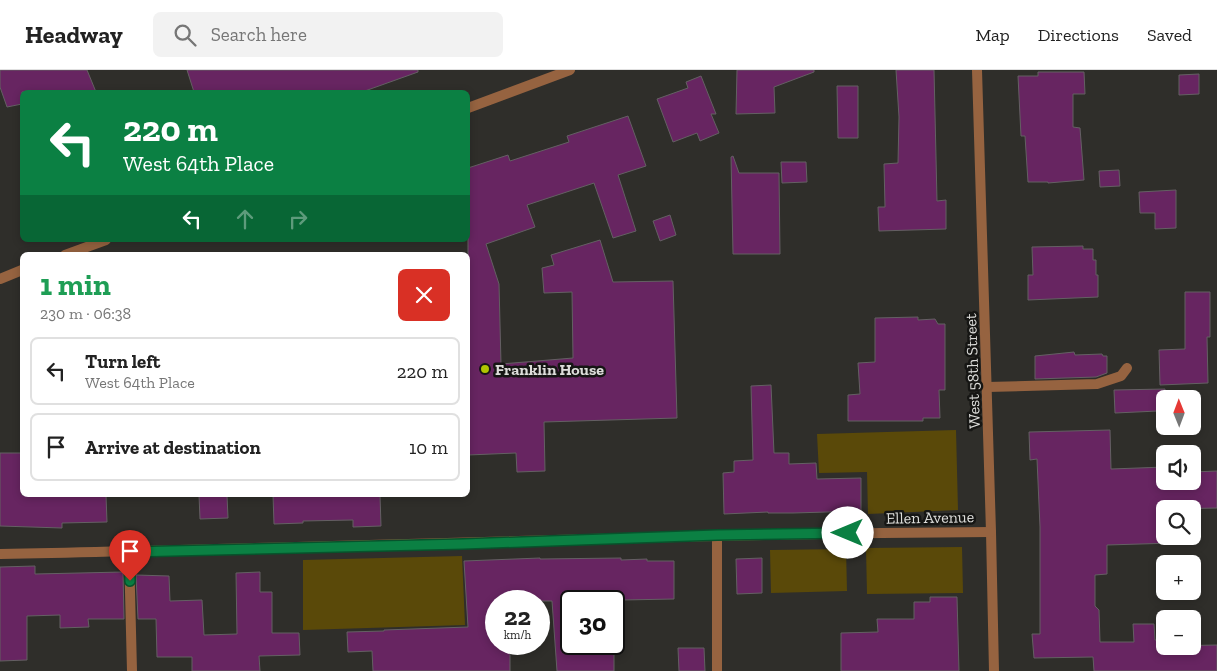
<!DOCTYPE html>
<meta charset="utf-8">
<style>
body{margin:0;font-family:"Zilla Slab",serif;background:#f2f2f2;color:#222;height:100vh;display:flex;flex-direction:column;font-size:19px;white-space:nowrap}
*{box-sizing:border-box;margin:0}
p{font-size:16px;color:#767676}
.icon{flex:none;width:28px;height:28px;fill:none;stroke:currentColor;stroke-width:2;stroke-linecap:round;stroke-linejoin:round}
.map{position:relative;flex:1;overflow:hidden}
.drawer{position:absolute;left:20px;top:182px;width:450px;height:245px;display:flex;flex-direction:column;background:#fff;border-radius:8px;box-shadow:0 2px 8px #0003}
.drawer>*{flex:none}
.guide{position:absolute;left:20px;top:20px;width:450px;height:152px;border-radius:8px;box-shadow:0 2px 8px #0003;background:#0b8043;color:#fff;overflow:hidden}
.needle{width:32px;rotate:359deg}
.fabs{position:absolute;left:1156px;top:320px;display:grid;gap:10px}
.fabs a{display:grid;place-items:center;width:45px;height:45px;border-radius:8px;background:#fff;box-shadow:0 2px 8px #0003;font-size:25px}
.speed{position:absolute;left:485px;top:520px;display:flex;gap:10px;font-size:25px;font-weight:700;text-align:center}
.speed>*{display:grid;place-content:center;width:65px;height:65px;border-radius:50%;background:#fff;box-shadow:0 2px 8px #0003;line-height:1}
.speed small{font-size:12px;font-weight:400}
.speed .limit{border:2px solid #111;border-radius:8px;background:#fff;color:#111}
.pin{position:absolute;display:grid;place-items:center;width:42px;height:42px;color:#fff;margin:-51px -21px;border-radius:50% 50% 50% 0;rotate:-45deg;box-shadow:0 0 5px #0007}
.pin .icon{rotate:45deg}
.me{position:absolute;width:55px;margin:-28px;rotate:270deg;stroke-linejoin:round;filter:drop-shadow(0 0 4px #0008)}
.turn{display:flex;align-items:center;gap:18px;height:105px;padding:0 20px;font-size:22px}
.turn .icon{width:65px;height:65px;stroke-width:2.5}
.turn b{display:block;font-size:35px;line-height:42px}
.lanes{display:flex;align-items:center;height:48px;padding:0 20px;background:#0003;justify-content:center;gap:25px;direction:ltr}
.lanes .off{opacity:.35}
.round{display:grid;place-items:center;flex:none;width:52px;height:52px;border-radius:8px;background:#f2f2f2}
.overview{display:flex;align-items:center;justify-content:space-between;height:85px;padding:0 20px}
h1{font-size:30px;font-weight:800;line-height:38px;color:#1e9e55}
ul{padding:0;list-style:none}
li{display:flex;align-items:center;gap:15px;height:68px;margin:0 10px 8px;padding:0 10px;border:2px solid #e0e0e0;border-radius:8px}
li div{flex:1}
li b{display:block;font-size:19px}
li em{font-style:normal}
header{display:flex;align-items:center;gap:30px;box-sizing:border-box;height:70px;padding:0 25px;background:#fff;border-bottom:1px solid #e0e0e0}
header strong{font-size:24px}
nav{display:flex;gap:28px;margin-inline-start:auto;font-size:18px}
.search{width:350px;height:45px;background:#f2f2f2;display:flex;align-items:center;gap:12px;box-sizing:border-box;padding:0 18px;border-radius:8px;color:#767676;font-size:19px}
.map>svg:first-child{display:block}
</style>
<header>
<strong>Headway</strong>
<div class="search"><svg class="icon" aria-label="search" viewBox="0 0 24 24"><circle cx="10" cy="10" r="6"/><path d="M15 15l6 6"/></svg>Search here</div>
<nav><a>Map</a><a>Directions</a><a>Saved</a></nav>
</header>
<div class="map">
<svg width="1217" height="601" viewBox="0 0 1217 601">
<rect width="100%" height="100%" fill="#2f2e2a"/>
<g fill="#5a4909">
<polygon points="956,360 958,440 868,444 867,402 819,403 817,364"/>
<polygon points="962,477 963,523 867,524 866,478"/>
<polygon points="846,479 847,521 771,523 770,480"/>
<polygon points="462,486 465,555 303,560 303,490"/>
</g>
<g fill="#672561" stroke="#646063">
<polygon points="0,0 87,0 96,22 22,22 22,34 7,37 0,17"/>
<polygon points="187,0 418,0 418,2 362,22 194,22"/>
<polygon points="737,0 814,0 814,2 774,17 775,43 736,44"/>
<polygon points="896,0 934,0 937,131 946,130 946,159 879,161 878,137 885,137 884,94 898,93 899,47"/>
<polygon points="1038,2 1084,2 1085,24 1073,24 1073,57 1080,58 1084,110 1048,113 1048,112 1028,112 1025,66 1021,66 1018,6 1038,6"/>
<polygon points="1199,4 1199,24 1179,25 1179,5"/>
<polygon points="701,6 716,44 711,44 719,63 700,71 697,63 673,72 657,29 688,18 686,12"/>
<polygon points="837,16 858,16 858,68 838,68"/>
<polygon points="628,46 646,96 618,105 636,161 613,168 594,113 527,135 535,157 486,174 499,214 501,294 573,288 572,222 544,223 542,198 554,195 551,185 600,170 613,212 673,211 677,348 544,352 545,401 517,402 516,383 468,385 468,98 508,85 510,91 569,72 567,66"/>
<polygon points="733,86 739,103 779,103 780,184 733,184 731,87"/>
<polygon points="781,92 806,92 807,112 782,113"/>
<polygon points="1119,100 1120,116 1100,117 1099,101"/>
<polygon points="1176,120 1176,158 1155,159 1155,143 1140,143 1139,122"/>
<polygon points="670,145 676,165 660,171 653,151"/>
<polygon points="1083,176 1083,179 1093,179 1093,190 1096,190 1096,205 1098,205 1098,227 1028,230 1028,205 1033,205 1032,177"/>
<polygon points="1185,222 1210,222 1210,267 1207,267 1208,313 1160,315 1159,280 1185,279"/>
<polygon points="918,247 918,250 935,249 938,254 945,254 945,320 939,320 940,348 923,348 923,351 848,351 848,325 860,324 858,293 875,292 875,248"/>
<polygon points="1074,282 1075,285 1102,284 1103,286 1107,286 1107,303 1096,307 1035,309 1035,286"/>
<polygon points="771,315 774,383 789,383 789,394 816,393 817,409 861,408 861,441 793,443 768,443 768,442 724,444 723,403 734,402 734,391 753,390 751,316"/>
<polygon points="1165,319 1165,339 1158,339 1158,341 1115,343 1114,320"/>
<polygon points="1110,360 1111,399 1165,397 1165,411 1192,411 1192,402 1217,401 1217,438 1165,439 1165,466 1173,466 1174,473 1107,475 1107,504 1095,505 1095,536 1099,540 1100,572 1134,572 1133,554 1154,554 1155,570 1165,570 1165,576 1217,575 1217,601 1094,601 1093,587 1034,588 1032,564 1040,564 1040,457 1037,389 1030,390 1029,362"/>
<polygon points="0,383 22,383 22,425 106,425 107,452 62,453 62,458 0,456"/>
<polygon points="199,425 227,425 228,448 200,449"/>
<polygon points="273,425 380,425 381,456 353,457 353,450 303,451 303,453 274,454"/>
<polygon points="540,488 540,489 621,488 621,490 647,489 647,491 674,491 674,529 571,531 571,574 614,574 614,601 557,601 552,531 496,531 496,574 510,574 510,601 373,601 372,581 348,582 347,562 384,561 384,560 468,557 464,491"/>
<polygon points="762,488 762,523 737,524 736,489"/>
<polygon points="35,496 35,504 123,502 124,549 88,549 89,557 60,558 60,545 27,546 27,590 0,591 0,497"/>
<polygon points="260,502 260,522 272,522 272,563 299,563 300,585 259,586 260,601 192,601 192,587 157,587 156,549 138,549 136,505 169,506 170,531 202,530 204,565 237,564 236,503"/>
<polygon points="930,527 957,527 959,601 841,601 841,563 878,562 877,549 914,549 914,532 930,532"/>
<polygon points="678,578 704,578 705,601 679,601"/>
</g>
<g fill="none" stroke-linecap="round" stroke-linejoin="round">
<g stroke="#966340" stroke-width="10">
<polyline points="987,317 1097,314 1121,306 1127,298"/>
<polyline points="129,482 132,601"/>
</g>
<g stroke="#966340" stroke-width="10">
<polyline points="977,0 991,462 994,601"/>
<polyline points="717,465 717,601"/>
<path d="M0 484C331 478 661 464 991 462"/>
</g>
<g stroke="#966340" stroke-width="10">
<polyline points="468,38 570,0"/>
<polyline points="65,185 106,170"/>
<polyline points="0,209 22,200"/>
</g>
</g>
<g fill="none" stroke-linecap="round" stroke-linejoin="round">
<g stroke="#07532c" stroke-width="12">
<polyline id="route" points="130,511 129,482 463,474 717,465 848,463"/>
</g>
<use href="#route" stroke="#0b8043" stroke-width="9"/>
</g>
<circle fill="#b0c502" stroke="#161614" stroke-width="2" cx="485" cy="299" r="5"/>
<g text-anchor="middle" stroke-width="5" stroke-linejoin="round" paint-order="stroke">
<g font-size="16" font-weight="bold" fill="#dededb" stroke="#161614" text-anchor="start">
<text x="495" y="305">Franklin House</text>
</g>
<g font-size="16" fill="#dededb" stroke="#161614">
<text transform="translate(972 301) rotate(-92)" y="6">West 58th Street</text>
<text transform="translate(930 447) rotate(-1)" y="6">Ellen Avenue</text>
</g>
</g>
</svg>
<div class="fabs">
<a><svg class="needle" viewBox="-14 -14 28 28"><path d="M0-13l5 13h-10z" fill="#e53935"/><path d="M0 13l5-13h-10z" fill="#767676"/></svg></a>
<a><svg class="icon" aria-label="sound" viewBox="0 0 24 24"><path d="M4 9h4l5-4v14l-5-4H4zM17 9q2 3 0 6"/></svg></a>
<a><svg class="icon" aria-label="search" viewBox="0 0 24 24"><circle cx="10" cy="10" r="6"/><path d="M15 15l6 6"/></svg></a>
<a>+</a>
<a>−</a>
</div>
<div class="speed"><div>22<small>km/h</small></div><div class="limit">30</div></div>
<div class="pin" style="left:130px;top:511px;background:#d93025"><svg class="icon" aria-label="arrive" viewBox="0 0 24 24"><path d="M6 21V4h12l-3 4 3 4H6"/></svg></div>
<svg class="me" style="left:848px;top:463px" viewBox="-20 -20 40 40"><circle r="19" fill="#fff"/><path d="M0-13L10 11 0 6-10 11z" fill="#0b8043"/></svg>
<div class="guide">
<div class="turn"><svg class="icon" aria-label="left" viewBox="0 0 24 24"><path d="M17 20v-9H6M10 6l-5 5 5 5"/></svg><div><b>220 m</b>West 64th Place</div></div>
<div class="lanes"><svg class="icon" aria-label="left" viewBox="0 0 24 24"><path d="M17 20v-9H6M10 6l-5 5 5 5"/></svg><svg class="icon off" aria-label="ahead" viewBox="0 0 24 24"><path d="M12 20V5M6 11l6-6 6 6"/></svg><svg class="icon off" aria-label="right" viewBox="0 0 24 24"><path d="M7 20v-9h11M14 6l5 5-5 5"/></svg></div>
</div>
<section class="drawer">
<div class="overview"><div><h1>1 min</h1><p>230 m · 06:38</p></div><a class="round" style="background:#d93025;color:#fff"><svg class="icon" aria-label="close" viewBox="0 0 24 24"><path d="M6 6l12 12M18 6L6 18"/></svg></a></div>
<ul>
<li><svg class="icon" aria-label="left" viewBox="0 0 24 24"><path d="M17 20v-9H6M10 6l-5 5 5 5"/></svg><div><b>Turn left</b><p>West 64th Place</p></div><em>220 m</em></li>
<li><svg class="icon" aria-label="arrive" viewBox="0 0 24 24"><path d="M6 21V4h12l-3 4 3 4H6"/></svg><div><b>Arrive at destination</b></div><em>10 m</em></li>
</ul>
</section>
</div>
